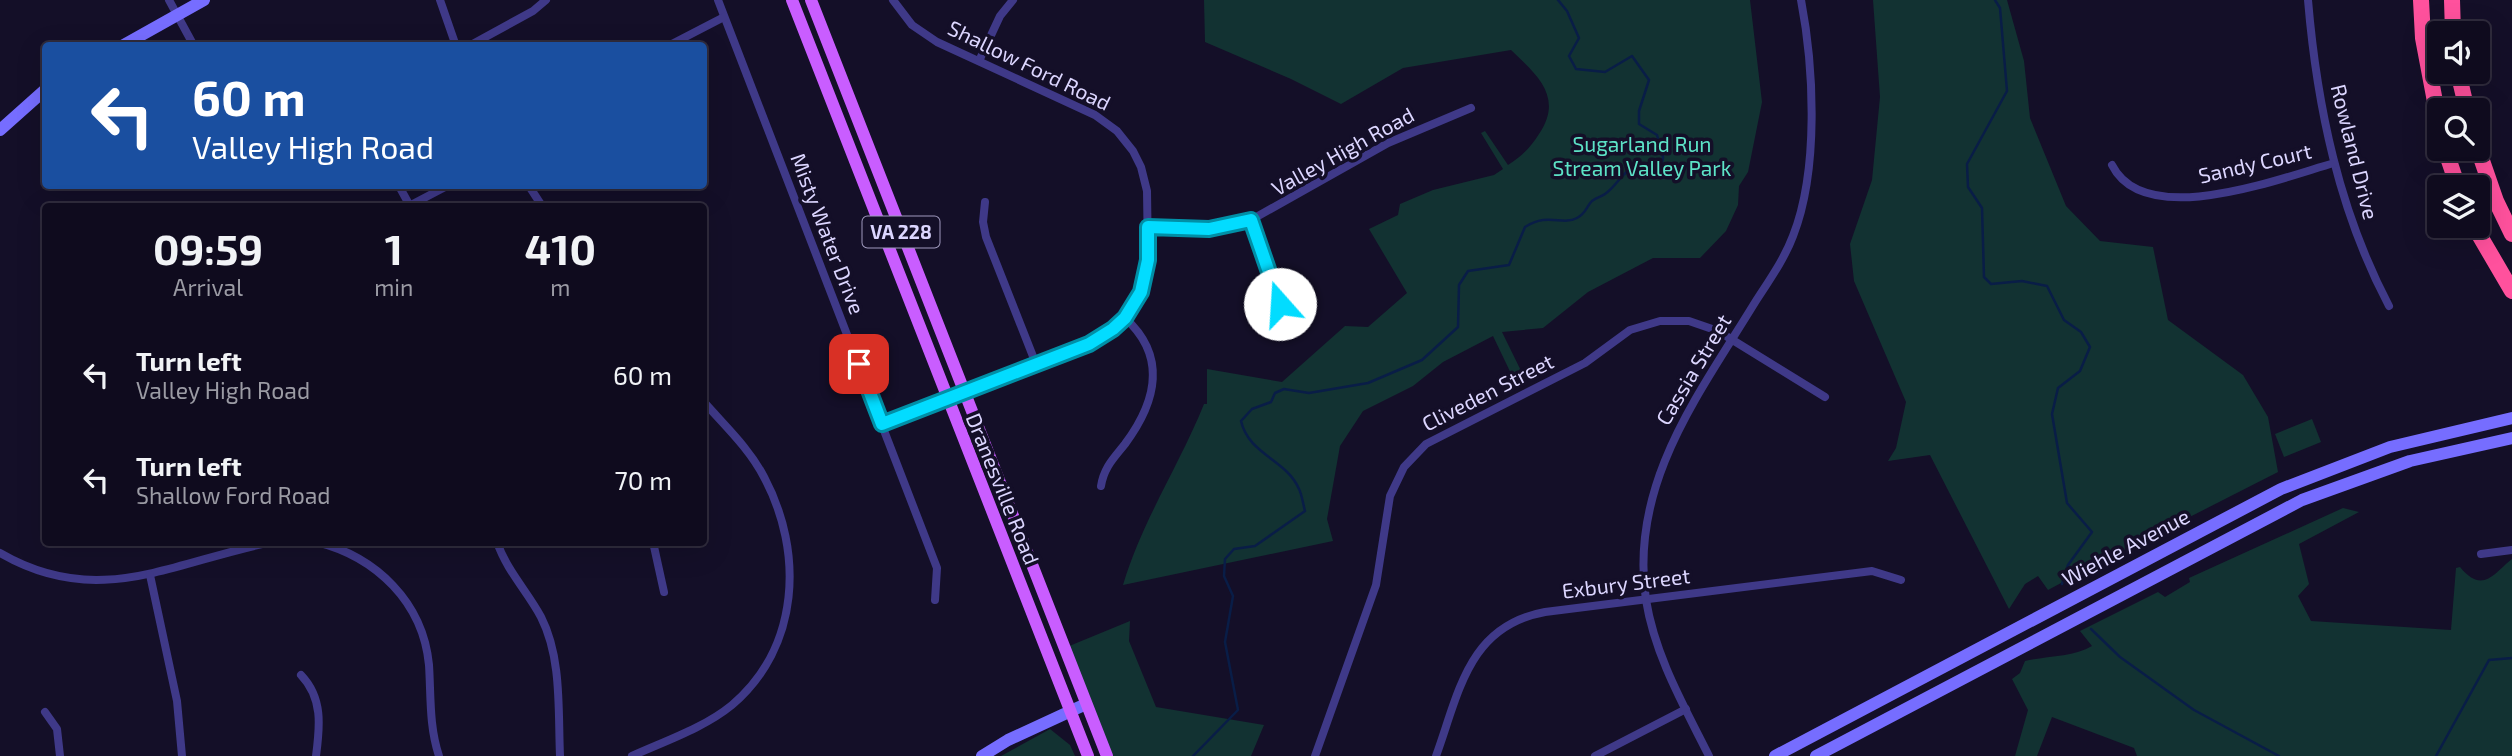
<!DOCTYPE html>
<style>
body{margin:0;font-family:"Exo 2",sans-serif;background:#181427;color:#f1f3f6;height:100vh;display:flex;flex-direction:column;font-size:26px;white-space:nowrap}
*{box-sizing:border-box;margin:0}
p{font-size:23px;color:#9b9ba4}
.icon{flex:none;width:38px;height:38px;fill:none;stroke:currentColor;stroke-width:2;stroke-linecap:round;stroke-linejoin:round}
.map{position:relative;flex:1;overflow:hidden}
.sheet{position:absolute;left:42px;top:203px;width:665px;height:343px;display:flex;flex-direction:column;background:#0f0b1e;border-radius:7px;box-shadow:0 7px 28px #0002,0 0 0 2px #2f2b3c}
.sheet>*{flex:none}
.guide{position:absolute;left:42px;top:42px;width:665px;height:147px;border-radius:7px;box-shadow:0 7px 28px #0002,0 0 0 2px #2f2b3c;background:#1a4fa0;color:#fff;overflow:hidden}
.controls{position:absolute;left:2427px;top:21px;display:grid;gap:14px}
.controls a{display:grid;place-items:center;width:63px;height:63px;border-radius:7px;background:#0f0b1e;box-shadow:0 7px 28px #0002,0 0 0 2px #2f2b3c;font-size:35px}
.pin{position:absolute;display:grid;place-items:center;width:60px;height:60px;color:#fff;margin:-30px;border-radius:14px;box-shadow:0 4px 10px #0006}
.me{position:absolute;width:77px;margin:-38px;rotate:341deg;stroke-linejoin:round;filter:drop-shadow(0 0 5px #0008)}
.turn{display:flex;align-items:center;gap:24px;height:147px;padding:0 35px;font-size:32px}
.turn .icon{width:91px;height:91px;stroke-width:2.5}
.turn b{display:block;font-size:49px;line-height:60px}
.eta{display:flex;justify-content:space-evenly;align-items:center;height:119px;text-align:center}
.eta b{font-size:42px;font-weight:700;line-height:49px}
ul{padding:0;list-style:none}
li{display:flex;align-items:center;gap:21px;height:105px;padding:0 35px}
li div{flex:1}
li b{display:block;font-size:26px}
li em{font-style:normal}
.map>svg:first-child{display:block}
</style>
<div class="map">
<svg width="2512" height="756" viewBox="0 0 2512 756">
<rect width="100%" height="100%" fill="#140f28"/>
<g fill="#123232">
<path d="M1204 0H1750L1762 102 1748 172 1739 186 1738 205 1726 231 1700 258H1653L1588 292 1543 328 1502 332 1526 381 1517 386 1493 336 1443 362 1413 386 1363 411 1340 446 1327 519 1333 541 1123 585C1142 521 1179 466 1204 404H1207V369L1282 382 1345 326 1368 327 1407 293 1369 229 1398 215 1400 204 1433 190 1494 175 1503 169 1481 133 1485 131 1508 165C1522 156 1530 148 1539 134 1564 97 1537 75 1511 50L1403 68 1341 104 1291 79 1205 42Z"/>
<polygon points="1873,0 2007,0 2024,61 2030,118 2066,206 2100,241 2153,247 2168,320 2243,375 2268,417 2278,472 2115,555 2112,551 2093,562 2091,567 2048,590 2038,576 2025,584 2009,609 1930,455 1888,461 1896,448 1906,402 1854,281 1850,244 1872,180 1880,97"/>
<polygon points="2312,419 2321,442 2284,457 2275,434"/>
<path d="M2343 508 2359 512 2299 544 2309 584 2298 596 2311 621 2451 630 2456 568 2460 567C2483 595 2494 573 2512 559V756H2137L2134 748 2052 717 2037 756H2015L2028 710 2012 679 2020 673 2025 661C2046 656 2074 657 2092 646L2080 631 2158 592 2165 597 2190 582 2189 578Z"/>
<polygon points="1130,621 1129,641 1156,707 1264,725 1251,756 1106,756 1062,649"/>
<polygon points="1050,729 1070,745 1075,756 1001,756"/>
</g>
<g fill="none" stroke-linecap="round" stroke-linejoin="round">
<g stroke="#091d47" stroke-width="2.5">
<polyline points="1995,0 2000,8 2007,91 1967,164 1968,187 1982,208 1984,277 1991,284 2022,281 2047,286 2064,320 2081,332 2090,347 2080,371 2058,388 2052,414 2067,503 2092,532 2068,565 2062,584"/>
<polyline points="2091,629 2120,657 2194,710 2279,756"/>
<path d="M1193 756 1238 710 1225 642 1233 596 1224 576 1225 559 1234 549 1255 546 1305 511C1303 504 1302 495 1299 489 1286 459 1249 455 1241 421L1252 409 1271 402 1275 393 1284 389 1309 393 1368 383 1422 360 1458 327 1459 285 1468 271 1509 265 1525 227C1549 212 1561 226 1577 218 1585 214 1586 208 1591 202 1594 198 1601 197 1605 194 1620 183 1622 169 1642 165L1653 172 1661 170 1663 157 1657 135 1639 124V111L1649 80 1632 56 1605 72 1576 69 1569 56 1579 38 1567 11 1558 0"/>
<polyline points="2436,756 2489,660 2512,658"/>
</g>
<g stroke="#3f3988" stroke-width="8">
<polyline points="169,0 194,46"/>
<polyline points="440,0 456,46"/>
<polyline points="718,0 937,568 935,600"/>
<path d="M2308 0C2317 107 2339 211 2389 306"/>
<polyline points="469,46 533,11 546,0"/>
<polyline points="668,46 724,17"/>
<polyline points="979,61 1000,16 1013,0"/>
<path d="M2112 165C2145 231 2281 178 2334 163"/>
<polyline points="139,186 158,186"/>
<polyline points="399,186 410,206"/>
<polyline points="529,186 542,206"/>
<polyline points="985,202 983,222 986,237 1036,364"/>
<polyline points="409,206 447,186"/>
<polyline points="1251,220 1280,304"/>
<polyline points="1148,227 1209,229 1251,220 1388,143 1471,108"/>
<polyline points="882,424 1089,344 1113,329 1133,306 1146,276 1148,260 1147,191 1141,167 1133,151 1117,131 1095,115 937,42 912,25 893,0"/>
<path d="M1101 486C1104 467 1114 458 1125 444 1157 401 1167 356 1125 318"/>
<path d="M317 542C376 557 423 602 429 665 431 696 429 726 439 756"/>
<path d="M497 542C507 571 527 591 541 617 562 658 558 711 560 756"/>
<polyline points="653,542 664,592"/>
<path d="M0 553C98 610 172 562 272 542"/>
<polyline points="2481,554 2512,550"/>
<polyline points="150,575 177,701 182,756"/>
<path d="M301 675C323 698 320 726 316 756"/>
<polyline points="45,712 57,729 60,756"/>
<path d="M632 756C665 741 704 728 732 705 800 647 804 552 764 477 749 448 725 426 704 402"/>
<polyline points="1315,756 1376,585 1390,496 1404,467 1426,444 1585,363 1630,330 1660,321 1689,321 1718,331 1825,397"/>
<path d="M1436 756C1459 693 1468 626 1545 612L1872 571 1901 580"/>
<polyline points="1595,756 1686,709"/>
<path d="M1709 756C1684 706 1655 656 1646 600 1629 485 1697 397 1754 304 1768 282 1784 260 1793 236 1819 170 1814 68 1801 0"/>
</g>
<g stroke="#766dff" stroke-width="12">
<polyline points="122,46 204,0"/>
<polyline points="0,130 46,89"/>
<polyline points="982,756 1008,740 1086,704"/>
<polyline points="1775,756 2281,489 2390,447 2512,418"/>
<polyline points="1816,756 2302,500 2410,461 2512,438"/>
</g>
<g stroke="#c95dff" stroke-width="12">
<polyline points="792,0 1088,756"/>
<polyline points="811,0 1107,756"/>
</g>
<g stroke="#ff519d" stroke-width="16">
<polyline points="2421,0 2423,38 2440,128"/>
<polyline points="2452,0 2453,33"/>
<polyline points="2458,72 2467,110"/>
<polyline points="2445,149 2458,187"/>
<polyline points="2478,149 2496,201 2512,234"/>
<polyline points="2474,226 2512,291"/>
</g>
</g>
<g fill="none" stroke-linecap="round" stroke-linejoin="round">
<g stroke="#018fa6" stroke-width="18">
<polyline id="route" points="859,364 882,424 1089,344 1113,329 1125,318 1141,292 1148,260 1148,227 1209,229 1251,220 1280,304"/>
</g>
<use href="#route" stroke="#02dcff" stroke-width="12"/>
</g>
<g text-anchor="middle" stroke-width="7" stroke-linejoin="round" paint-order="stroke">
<rect fill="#140f28" stroke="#a09abe" stroke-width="2" x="862.5" y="216.5" width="77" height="31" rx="5"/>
<g font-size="19" font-weight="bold" fill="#dcd6ff">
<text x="901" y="239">VA 228</text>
</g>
<g font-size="21" fill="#dcd6ff" stroke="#140f28">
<text transform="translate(1029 66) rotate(26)" y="7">Shallow Ford Road</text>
<text transform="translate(1343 152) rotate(-29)" y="7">Valley High Road</text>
<text transform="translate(2354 152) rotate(76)" y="7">Rowland Drive</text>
<text transform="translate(2255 164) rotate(-13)" y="7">Sandy Court</text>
<text transform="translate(827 234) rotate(69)" y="7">Misty Water Drive</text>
<text transform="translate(1694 370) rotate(-59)" y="7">Cassia Street</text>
<text transform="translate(1488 393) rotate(-27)" y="7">Cliveden Street</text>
<text transform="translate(1002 489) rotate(68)" y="7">Dranesville Road</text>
<text transform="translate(2126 548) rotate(-28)" y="7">Wiehle Avenue</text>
<text transform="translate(1626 584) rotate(-7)" y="7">Exbury Street</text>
</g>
<g font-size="21" fill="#5de3c7" stroke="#140f28">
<text x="1642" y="152">Sugarland Run<tspan x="1642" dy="24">Stream Valley Park</tspan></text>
</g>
</g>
</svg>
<div class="controls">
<a><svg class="icon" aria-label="sound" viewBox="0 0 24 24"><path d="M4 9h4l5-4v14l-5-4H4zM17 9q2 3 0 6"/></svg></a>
<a><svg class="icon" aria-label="search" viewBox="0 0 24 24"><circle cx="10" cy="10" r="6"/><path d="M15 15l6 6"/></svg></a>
<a><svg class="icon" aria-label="layers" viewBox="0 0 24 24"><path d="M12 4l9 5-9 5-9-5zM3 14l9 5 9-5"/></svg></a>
</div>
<div class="pin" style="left:859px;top:364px;background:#d93025"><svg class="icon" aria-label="arrive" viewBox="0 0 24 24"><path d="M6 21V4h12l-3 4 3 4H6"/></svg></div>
<svg class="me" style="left:1280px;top:304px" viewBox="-20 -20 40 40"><circle r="19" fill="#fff"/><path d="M0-13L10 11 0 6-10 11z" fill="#02dcff"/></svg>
<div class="guide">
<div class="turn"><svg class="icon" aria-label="left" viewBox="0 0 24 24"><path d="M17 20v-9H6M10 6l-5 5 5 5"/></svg><div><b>60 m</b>Valley High Road</div></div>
</div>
<section class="sheet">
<div class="eta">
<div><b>09:59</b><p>Arrival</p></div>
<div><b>1</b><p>min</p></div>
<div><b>410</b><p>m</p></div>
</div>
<ul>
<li><svg class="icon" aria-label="left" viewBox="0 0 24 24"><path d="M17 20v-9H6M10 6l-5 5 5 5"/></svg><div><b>Turn left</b><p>Valley High Road</p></div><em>60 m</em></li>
<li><svg class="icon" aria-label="left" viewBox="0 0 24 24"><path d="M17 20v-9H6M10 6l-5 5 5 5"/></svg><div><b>Turn left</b><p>Shallow Ford Road</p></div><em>70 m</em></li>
</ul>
</section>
</div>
